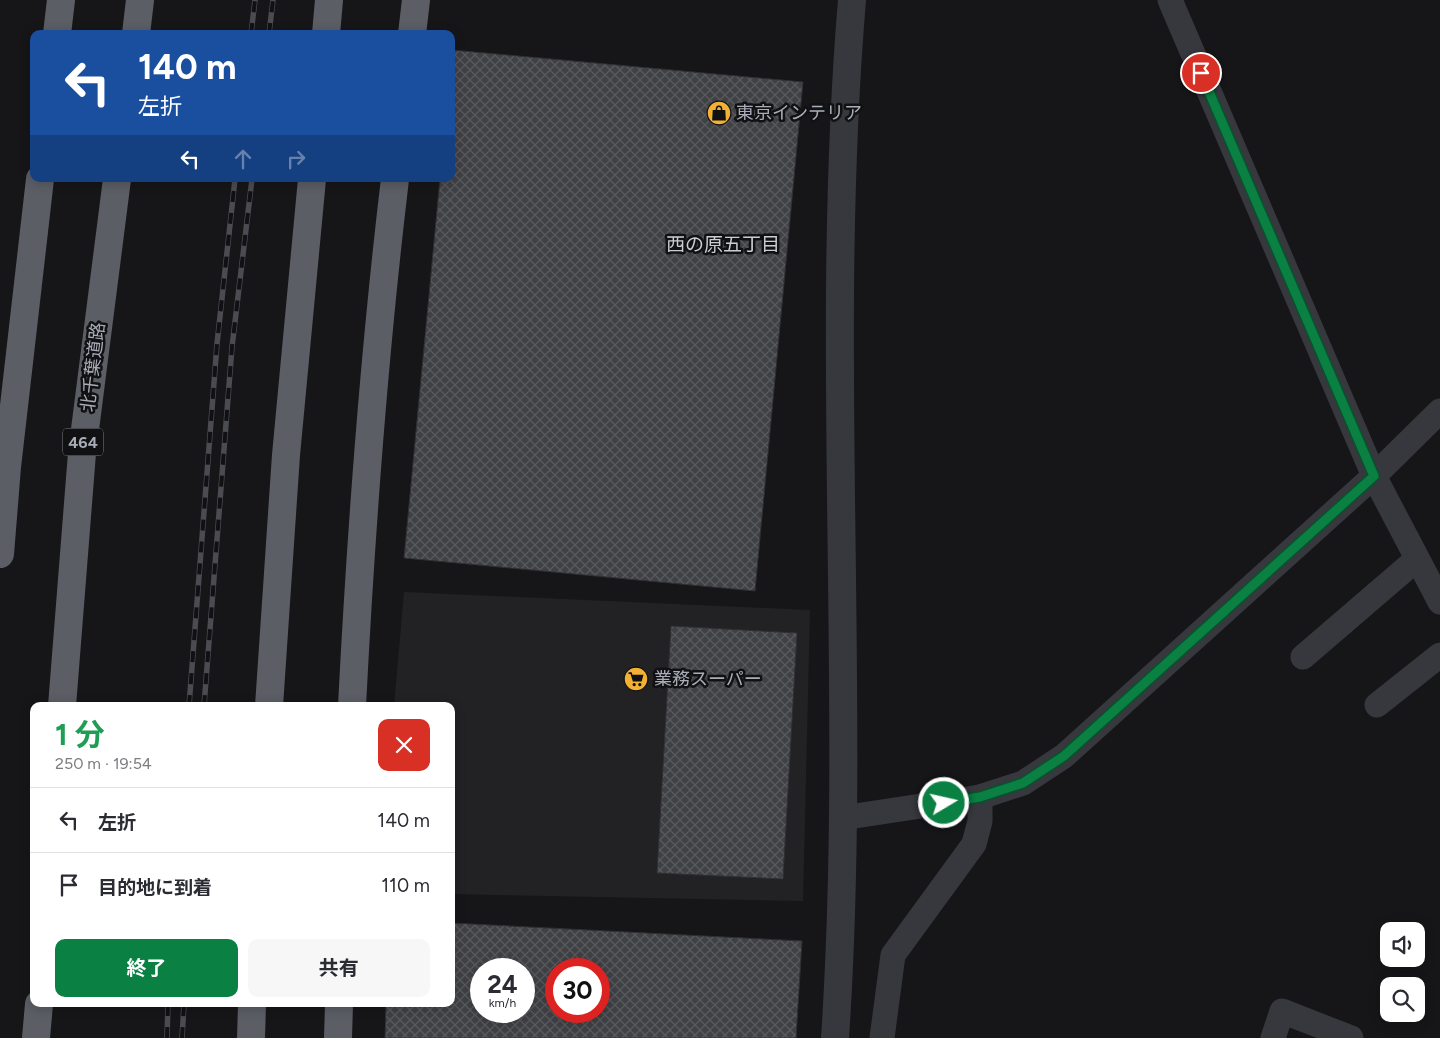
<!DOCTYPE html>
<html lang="ja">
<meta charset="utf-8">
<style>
body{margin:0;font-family:Figtree,"Noto Sans JP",sans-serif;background:#f7f7f7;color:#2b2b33;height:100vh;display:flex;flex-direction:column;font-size:19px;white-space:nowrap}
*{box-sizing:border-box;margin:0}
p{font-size:16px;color:#7c7c81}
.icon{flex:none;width:28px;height:28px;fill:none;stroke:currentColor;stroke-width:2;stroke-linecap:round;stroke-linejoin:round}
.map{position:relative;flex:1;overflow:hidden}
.panel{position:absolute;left:30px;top:702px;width:425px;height:305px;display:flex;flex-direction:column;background:#fff;border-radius:10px;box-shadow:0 2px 12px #0003}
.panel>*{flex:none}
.top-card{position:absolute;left:30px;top:30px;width:425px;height:152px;border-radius:10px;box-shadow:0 2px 12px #0003;background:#1a4fa0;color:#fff;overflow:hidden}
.controls{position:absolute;left:1380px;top:922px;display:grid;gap:10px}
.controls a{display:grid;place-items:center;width:45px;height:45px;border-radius:10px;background:#fff;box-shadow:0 2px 12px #0003;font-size:25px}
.speed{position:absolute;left:470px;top:958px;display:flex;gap:10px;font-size:25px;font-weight:700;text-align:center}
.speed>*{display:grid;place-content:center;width:65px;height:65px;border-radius:50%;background:#fff;box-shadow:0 2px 12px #0003;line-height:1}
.speed small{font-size:12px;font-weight:400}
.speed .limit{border:8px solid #d22;background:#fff;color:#111}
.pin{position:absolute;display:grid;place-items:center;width:42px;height:42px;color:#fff;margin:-21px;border:2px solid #fff;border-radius:50%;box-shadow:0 1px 5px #0007}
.me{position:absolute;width:55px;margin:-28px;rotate:81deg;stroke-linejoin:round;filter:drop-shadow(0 0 4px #0008)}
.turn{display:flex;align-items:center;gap:18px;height:105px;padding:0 25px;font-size:22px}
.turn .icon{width:65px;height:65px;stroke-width:2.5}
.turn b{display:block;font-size:35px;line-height:42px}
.lanes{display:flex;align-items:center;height:48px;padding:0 25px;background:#0003;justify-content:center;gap:25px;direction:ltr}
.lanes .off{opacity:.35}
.round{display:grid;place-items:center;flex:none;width:52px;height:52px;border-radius:10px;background:#f7f7f7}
.overview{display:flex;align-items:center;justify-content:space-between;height:85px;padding:0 25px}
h1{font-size:30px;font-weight:700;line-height:38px;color:#1e9e55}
.cta{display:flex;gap:10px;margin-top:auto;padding:10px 25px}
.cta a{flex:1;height:58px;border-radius:10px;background:#0b8043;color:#fff;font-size:20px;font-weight:700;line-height:58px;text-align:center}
.cta a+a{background:#f7f7f7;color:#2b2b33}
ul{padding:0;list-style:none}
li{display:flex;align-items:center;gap:15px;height:65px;padding:0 25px;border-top:1px solid #e1e1e2}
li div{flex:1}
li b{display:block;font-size:19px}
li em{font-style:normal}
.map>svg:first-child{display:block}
</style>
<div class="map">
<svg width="1440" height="1038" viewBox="0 0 1440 1038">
<defs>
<pattern id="building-cross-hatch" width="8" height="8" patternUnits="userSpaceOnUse" patternTransform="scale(1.25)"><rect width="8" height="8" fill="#404145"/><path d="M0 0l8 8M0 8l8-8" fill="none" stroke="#595a5e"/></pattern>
</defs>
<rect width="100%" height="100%" fill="#161618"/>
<polygon fill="#222225" points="404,592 810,610 803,901 451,894 451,706 394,706"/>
<g fill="url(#building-cross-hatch)" stroke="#303034" fill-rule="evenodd">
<polygon points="452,50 803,82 755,591 404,558 440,179 451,179"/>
<polygon points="671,626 797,633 783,879 657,873"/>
<path d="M451 923 802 941 796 1038H385L386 1004H451ZM481 969H524V1011H481ZM556 969H599V1011H556Z"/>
</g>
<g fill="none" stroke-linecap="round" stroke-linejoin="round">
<g stroke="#37383d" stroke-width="25">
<polyline points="1170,0 1374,476 1440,602"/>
<polyline points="1303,657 1417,559"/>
<polyline points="1377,705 1440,655"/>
<polyline points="842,818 980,797 1023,783 1064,756 1374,476 1440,411"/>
<polyline points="882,1038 893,955 974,844 980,821 980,797"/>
<polyline points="1273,1038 1282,1011 1351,1038"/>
</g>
<path stroke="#37383d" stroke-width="28" d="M835 1038C858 693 823 345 852 0"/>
<g stroke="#5b5e65" stroke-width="28">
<polyline points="57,34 61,0"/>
<polyline points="136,34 140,0"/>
<polyline points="326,34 329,0"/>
<polyline points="412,34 416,0"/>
<polyline points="0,554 7,467 40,179"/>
<polyline points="62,706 82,453 117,179"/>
<polyline points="269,706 286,455 312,179"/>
<path d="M352 706C361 530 374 354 395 179"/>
<polyline points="36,1038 39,1004"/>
<polyline points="251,1038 252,1004"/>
<polyline points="338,1038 339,1004"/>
</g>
<g stroke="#4a4c52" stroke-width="5.5">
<g id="rail">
<polyline points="251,34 255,0"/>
<polyline points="269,34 273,0"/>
<polyline points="189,706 217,344 235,179"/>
<polyline points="204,706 232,347 252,179"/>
<polyline points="167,1038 168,1004"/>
<polyline points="182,1038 184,1004"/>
</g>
</g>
<use href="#rail" stroke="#111113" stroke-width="4" stroke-dasharray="11" stroke-linecap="butt"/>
</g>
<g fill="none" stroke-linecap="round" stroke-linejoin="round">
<g stroke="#07532c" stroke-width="12">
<polyline id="route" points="944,803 980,797 1023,783 1064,756 1374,476 1201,73"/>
</g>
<use href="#route" stroke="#0b8043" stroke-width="9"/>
</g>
<defs>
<g id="shop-disc" transform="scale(1.25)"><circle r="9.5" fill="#f2b134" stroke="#111113"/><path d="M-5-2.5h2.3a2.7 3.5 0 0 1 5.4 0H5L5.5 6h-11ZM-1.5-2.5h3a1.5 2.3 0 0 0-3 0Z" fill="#111"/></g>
<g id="supermarket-disc" transform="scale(1.25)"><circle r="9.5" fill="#f2b134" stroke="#111113"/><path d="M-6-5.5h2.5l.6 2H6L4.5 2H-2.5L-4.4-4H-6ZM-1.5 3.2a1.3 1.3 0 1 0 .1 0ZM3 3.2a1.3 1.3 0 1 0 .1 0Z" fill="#111"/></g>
</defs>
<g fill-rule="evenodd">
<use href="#shop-disc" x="719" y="113"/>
<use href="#supermarket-disc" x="636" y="679"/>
</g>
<g text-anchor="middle" stroke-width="5" stroke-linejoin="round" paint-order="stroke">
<rect fill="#111113" stroke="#7b7e86" stroke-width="1" x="63" y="428.5" width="40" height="27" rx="4"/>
<g font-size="16" font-weight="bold" fill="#a8adb8">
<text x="83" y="448">464</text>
</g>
<g font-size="18" fill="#a8adb8" stroke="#111113" text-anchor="start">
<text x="736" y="119">東京インテリア</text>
<text x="654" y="685">業務スーパー</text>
</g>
<g font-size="18" fill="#a8adb8" stroke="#111113">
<text transform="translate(93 367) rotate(-83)" y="6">北千葉道路</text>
</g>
<g font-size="19" fill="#c9ccd4" stroke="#111113">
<text x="723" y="251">西の原五丁目</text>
</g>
</g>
</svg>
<div class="controls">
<a><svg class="icon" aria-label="sound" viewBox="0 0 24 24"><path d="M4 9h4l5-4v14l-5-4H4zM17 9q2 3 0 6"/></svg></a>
<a><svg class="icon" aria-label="search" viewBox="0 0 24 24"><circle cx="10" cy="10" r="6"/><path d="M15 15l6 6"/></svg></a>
</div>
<div class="speed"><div>24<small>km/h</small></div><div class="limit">30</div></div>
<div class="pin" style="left:1201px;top:73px;background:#d93025"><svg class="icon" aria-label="arrive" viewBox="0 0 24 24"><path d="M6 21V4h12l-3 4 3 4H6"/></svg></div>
<svg class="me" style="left:944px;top:803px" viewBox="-20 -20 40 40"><circle r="17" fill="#0b8043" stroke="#fff" stroke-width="3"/><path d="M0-11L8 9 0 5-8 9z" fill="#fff"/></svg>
<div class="top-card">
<div class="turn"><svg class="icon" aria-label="left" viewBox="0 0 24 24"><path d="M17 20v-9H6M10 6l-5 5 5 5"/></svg><div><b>140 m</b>左折</div></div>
<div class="lanes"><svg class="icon" aria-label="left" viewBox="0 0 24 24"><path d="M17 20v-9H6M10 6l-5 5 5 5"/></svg><svg class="icon off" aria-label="ahead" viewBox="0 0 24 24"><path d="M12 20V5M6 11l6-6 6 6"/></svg><svg class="icon off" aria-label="right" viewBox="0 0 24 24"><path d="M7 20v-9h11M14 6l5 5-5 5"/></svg></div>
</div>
<section class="panel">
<div class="overview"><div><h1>1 分</h1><p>250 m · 19:54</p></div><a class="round" style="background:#d93025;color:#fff"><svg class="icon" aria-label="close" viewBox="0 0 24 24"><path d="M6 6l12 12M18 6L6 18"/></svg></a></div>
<ul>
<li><svg class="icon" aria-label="left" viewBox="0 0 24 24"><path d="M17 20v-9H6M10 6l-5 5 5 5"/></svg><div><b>左折</b></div><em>140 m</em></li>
<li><svg class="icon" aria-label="arrive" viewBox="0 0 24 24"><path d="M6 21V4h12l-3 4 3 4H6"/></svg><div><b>目的地に到着</b></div><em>110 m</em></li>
</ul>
<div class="cta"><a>終了</a><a>共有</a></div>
</section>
</div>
